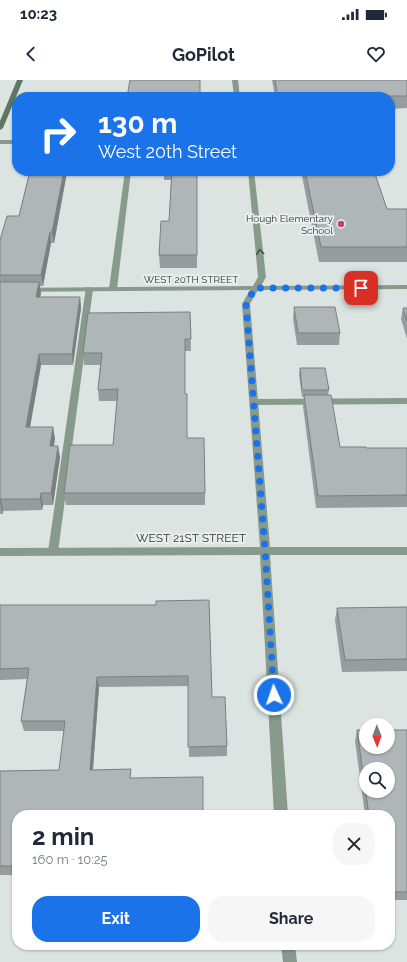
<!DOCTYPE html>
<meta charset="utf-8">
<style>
body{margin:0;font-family:Raleway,sans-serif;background:#f6f6f7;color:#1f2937;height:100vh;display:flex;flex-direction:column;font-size:15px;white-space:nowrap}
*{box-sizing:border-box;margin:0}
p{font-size:13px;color:#747a83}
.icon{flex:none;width:22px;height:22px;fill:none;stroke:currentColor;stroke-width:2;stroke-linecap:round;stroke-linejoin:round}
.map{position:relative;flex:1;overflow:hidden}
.details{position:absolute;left:12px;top:730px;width:383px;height:140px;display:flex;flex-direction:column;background:#fff;border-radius:16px;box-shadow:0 1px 3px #0004}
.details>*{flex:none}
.banner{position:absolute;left:12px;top:12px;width:383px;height:84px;border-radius:16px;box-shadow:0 1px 3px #0004;background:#1a73e8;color:#fff;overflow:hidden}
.needle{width:26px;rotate:179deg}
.buttons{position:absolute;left:359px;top:638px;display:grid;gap:8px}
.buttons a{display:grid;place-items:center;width:36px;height:36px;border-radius:50%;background:#fff;box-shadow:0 1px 3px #0004;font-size:20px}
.pin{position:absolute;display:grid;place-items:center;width:34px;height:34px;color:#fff;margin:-17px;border-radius:8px;box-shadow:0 2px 6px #0006}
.me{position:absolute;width:44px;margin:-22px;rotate:357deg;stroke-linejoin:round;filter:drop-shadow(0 0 3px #0008)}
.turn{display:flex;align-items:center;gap:14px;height:84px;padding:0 20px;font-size:18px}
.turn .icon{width:52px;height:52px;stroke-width:2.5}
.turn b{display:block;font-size:28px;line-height:34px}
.round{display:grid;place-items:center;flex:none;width:42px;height:42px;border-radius:16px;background:#f6f6f7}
.headline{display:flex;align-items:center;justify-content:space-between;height:68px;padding:0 20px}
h1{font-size:24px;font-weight:700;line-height:30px}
.action{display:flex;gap:8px;margin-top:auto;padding:8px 20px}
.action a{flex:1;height:46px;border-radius:16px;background:#1a73e8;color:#fff;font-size:16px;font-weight:700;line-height:46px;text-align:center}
.action a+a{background:#f6f6f7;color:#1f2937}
.status{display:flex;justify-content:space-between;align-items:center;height:28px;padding:0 20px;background:#fff;direction:ltr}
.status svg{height:11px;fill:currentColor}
header{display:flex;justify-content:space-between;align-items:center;height:52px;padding:0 20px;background:#fff;font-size:18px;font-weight:700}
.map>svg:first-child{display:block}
</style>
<div class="status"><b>10:23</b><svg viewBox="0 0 49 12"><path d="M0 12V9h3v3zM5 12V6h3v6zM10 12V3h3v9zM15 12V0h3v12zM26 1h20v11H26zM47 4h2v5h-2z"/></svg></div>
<header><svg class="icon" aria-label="back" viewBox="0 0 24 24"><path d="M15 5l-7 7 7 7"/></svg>GoPilot<svg class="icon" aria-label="heart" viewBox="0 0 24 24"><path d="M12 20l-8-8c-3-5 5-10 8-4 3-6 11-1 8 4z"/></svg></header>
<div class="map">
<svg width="407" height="882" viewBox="0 0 407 882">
<rect width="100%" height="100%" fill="#dce4e2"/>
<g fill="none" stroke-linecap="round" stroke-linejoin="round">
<g fill="#879a8b" fill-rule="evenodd">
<polygon points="125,91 131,91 117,209 113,211 109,209"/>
<polygon points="86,207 89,207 93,209 58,472 57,475 49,475 48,472"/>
<polygon points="407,318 407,324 253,325 249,322 253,319"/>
</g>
<g fill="#879a8b" fill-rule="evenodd">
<polygon points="232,0 238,0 240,17 234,17"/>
<rect x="0" y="60" width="17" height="4"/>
<polygon points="248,91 254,91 266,197 261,206 407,205 407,209 258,210 250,224 270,467 407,467 407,475 270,475 288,735 274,735 260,475 0,476 0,468 260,467 242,224 250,210 0,212 0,208 253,206 258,197"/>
<polygon points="281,865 295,865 297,882 283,882"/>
</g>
<polygon fill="#5c7762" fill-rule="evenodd" points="17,0 23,0 3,48 0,50 0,41"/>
</g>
<g fill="#969d9e">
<polygon points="272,0 407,0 407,28 390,29 390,17 275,17"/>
<polygon points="30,91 71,91 71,92 67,92 54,163 51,163 43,206 40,206 41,213 40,217 80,217 81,228 73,285 41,285 30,347 55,358 54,366 60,377 53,425 43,425 42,430 3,431 3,434 0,434 0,160 19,136"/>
<polygon points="164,91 197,91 197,188 160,188 159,175 169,141 171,100 164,100"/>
<polygon points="301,91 374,91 387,129 407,129 407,182 319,182"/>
<polygon points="294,227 340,253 339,265 297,265 293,239"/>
<polygon points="403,228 407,228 407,259 401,239"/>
<polygon points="190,232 191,271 185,271 185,314 187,358 205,413 205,425 66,425 64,413 113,365 117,321 99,321 98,310 100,285 84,285 83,273"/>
<polygon points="300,288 329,310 328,315 340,367 366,368 407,368 407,427 316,428 303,326 304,317 302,317 299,295"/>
<polygon points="0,525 156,525 212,617 227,666 227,676 189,677 188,606 99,607 93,690 17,735 17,795 0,795 0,691 59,690 64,651 24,651 21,641 27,599 0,600"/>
<polygon points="407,527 407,591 342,592 335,540 337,528"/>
<polygon points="357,650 407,650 407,820 390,820 390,735 365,735 355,661"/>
</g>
<g fill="#7a7f81">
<polygon points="394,69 392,82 390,83 390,70"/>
<polygon points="64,91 67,91 67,92 54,163 52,152"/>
<polygon points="50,152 51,163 43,206 41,195"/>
<polygon points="39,202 41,213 38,229 36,217"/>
<polygon points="80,217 81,228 73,285 72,274"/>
<polygon points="39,274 41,285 28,358 26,347"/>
<polygon points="53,347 55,358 52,377 50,366"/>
<polygon points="58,366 60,377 53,425 51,413"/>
<polygon points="41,413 43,425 42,430 40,419"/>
<polygon points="1,419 3,431 3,434 0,423"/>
<polygon points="97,597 99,607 92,700 90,690"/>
</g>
<g fill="#afb6b8" stroke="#7a7f81" fill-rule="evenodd">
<polygon points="130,0 200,0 200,17 127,17"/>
<polygon points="275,0 407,0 407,16 377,16 378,17 278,17"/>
<polygon points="390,53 394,69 390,70"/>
<polygon points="30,91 64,91 52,152 50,152 41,195 0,195 0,160 7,136 19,136"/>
<polygon points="172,91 197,91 197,175 159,175 161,141 169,141"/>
<polygon points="305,91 374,91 387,129 407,129 407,167 321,167"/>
<polygon points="0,202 39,202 36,217 80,217 72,274 39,274 26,347 53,347 50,366 58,366 51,413 41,413 40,419 1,419 0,422"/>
<polygon points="294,227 335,227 340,253 298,253"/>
<polygon points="403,228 407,228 407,241"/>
<polygon points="190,232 191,259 185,259 185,314 187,314 187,358 204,358 205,413 64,413 70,365 113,365 118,309 98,310 102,273 83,273 88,233"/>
<polygon points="300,288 325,288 329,310 302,310"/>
<polygon points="304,315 331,315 340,367 366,367 366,368 407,368 407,415 318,416"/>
<polygon points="209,520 212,617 225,617 227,666 188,667 188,596 97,597 90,690 131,689 130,698 203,697 203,735 17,735 17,786 0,786 0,691 59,690 65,641 21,641 29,588 0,589 0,525 156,525 156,521"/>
<polygon points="407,527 407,579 345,580 337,528"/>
<path d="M357 650H366V667H388V650H407V812H390V735H369ZM366 689H388V711H366Z"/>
</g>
<defs><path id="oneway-chevron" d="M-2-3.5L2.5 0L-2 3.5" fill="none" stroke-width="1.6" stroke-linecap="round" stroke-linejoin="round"/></defs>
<use stroke="#4c534f" href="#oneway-chevron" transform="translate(260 172) rotate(-96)"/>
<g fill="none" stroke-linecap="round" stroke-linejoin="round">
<polyline stroke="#1a73e8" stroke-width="7" stroke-dasharray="0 12.6" points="274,615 265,470 246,224 255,208 361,208"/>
</g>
<circle fill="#c34086" stroke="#e9f1ef" stroke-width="1.5" cx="341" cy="144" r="4"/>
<g text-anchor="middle" stroke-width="3.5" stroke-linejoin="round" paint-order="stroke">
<g font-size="10" fill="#323535" stroke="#e9f1ef" text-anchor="end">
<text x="333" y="142">Hough Elementary<tspan x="333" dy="12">School</tspan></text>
</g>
<g font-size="10" fill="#323535" stroke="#e9f1ef">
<text x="191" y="203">WEST 20TH STREET</text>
</g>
<g font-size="12" fill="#323535" stroke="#e9f1ef">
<text x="191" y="462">WEST 21ST STREET</text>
</g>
</g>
</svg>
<div class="buttons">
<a><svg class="needle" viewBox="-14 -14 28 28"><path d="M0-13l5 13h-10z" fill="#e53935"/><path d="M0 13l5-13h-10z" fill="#747a83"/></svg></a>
<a><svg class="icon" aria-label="search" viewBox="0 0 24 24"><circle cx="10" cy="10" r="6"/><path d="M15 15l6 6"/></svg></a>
</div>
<div class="pin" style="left:361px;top:208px;background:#d93025"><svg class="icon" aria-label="arrive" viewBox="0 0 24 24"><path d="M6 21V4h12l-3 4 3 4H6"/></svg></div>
<svg class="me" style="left:274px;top:615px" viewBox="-20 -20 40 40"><circle r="17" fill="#1a73e8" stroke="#fff" stroke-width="3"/><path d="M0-11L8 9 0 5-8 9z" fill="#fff"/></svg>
<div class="banner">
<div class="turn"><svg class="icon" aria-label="right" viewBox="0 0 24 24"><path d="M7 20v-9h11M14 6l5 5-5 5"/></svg><div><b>130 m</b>West 20th Street</div></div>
</div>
<section class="details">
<div class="headline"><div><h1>2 min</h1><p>160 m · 10:25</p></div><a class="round"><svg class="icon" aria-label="close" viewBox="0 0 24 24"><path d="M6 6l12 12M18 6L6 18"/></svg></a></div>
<div class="action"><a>Exit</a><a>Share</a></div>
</section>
</div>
